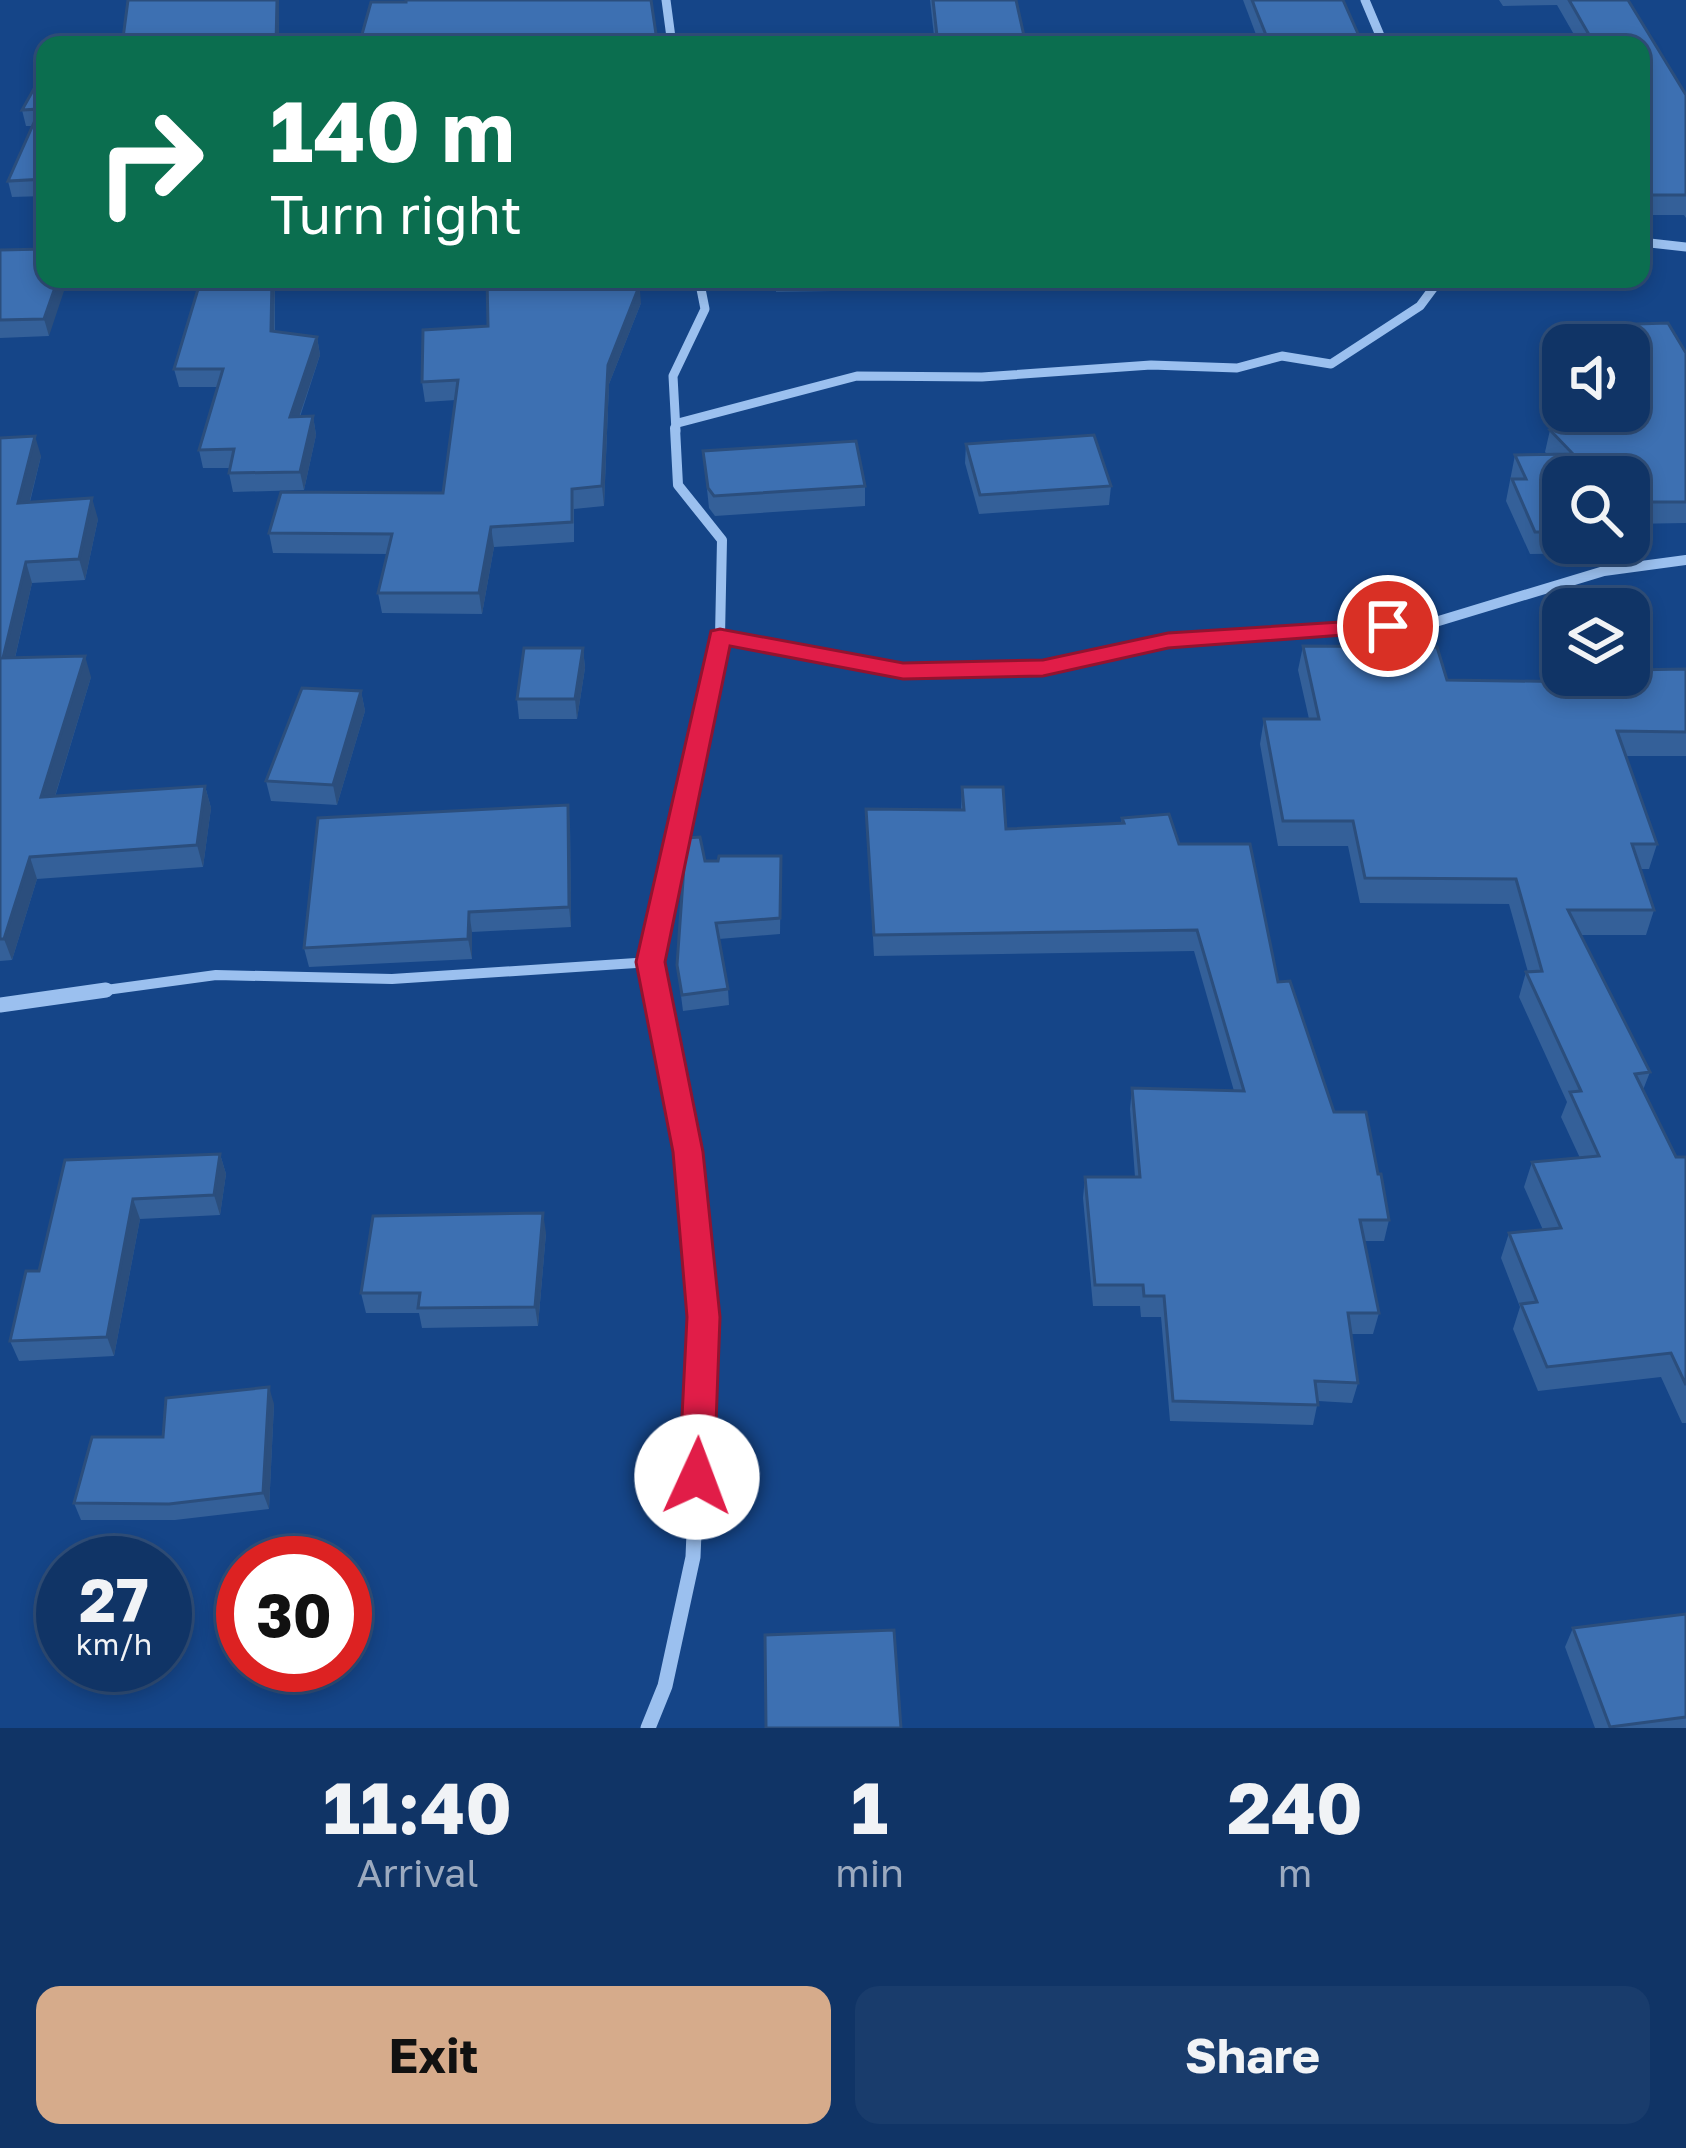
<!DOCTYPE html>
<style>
body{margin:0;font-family:"Golos Text",sans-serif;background:#193c6c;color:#f1f3f6;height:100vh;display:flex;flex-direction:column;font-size:45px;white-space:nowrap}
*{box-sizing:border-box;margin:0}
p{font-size:39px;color:#9caabf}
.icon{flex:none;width:66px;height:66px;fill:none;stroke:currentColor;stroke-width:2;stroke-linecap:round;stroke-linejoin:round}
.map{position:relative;height:1728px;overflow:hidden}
.side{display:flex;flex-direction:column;background:#103466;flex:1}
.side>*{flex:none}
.hud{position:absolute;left:36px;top:36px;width:1614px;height:252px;border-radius:24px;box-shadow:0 6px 18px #0003,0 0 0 3px #304f7a;background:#0b6e4f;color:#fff;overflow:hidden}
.fabs{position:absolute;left:1542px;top:324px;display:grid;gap:24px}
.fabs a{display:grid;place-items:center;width:108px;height:108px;border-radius:24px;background:#103466;box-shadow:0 6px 18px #0003,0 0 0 3px #304f7a;font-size:60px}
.speed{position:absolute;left:36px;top:1536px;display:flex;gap:24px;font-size:60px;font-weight:700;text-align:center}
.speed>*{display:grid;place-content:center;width:156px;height:156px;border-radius:50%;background:#103466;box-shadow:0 6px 18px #0003,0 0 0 3px #304f7a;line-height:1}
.speed small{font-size:30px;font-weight:400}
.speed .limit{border:18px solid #d22;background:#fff;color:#111}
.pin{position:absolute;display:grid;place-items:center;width:102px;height:102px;color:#fff;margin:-51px;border:6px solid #fff;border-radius:50%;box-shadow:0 3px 12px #0007}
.me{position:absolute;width:132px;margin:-66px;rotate:2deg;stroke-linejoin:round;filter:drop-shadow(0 0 9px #0008)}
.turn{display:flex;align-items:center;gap:42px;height:252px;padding:0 36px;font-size:54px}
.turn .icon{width:156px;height:156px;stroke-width:2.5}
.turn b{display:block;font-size:84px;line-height:102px}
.eta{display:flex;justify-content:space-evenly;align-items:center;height:204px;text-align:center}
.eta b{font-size:72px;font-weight:700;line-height:84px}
.primary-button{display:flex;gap:24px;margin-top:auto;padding:24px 36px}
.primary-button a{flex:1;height:138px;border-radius:24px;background:#d6ab8b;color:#111;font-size:48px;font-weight:700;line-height:138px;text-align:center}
.primary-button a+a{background:#193c6c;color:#f1f3f6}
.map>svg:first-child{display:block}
</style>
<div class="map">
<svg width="1686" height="1728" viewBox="0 0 1686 1728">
<rect width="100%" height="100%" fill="#154588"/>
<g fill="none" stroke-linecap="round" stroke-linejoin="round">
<g stroke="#9bc0ef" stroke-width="9">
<polyline points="666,0 672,45"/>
<polyline points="1365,0 1384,45"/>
<polyline points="1641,242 1686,247"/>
<polyline points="678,423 857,376 982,377 1151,365 1237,368 1282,356 1331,364 1420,306 1440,279"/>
<polyline points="676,431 673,376 705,309 699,279"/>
</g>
<g stroke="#9bc0ef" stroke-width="10">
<polyline points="720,636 903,671 1043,668 1168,641 1432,623 1604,571 1686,560"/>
<polyline points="84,993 216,975 392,979 651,962"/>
<polyline points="657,993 651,962 672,841 720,636 722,540 678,485 675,428"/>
</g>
<g stroke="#9bc0ef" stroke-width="15">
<polyline points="0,1005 106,990"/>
<polyline points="648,1728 665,1686 693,1557 703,1317 688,1152 657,990"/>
</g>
</g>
<g fill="#346099">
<polygon points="930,0 1016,0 1026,45 935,45"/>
<polygon points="1243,0 1343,0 1363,45 1260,45"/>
<polygon points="1499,0 1628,0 1686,95 1686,218 1684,215 1641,215 1641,45 1580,45 1557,5 1503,6"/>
<polygon points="45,69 45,196 12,197 8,181 32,126 26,126 22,110"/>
<polygon points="45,249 49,336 0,338 0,250"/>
<polygon points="201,279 275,279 275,331 317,337 320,355 300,417 313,416 316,435 304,490 233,492 229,473 230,468 203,468 199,450 217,387 179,387 174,369"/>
<polygon points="776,279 946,279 946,289 776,292"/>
<polygon points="1083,279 1186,279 1185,286 1085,288"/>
<polygon points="641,303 609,384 604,506 574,509 574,542 494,547 482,614 382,613 378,593 387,554 273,553 269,533 443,493 456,400 425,402 422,382 488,326"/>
<polygon points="1572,326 1686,353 1686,523 1629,524 1629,477 1563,477 1563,543 1615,543 1613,553 1530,554 1506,501 1515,455 1547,454 1545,452 1550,430 1604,419 1605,416 1602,411 1629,411 1629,345 1568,345"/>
<polygon points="0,438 41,456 30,502 98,519 85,580 32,583 15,658 91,677 55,797 205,786 211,808 203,867 37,879 12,960 0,961"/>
<polygon points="966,444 1111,486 1109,505 979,514 965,463"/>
<polygon points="703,451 865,486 865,506 715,516 709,508"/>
<polygon points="1303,646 1447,680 1577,682 1579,675 1629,675 1686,669 1686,756 1626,756 1657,844 1649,869 1640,869 1654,910 1646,935 1581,935 1650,1072 1643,1090 1676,1157 1686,1157 1686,1423 1682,1423 1661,1377 1538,1391 1513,1329 1520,1307 1501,1258 1509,1233 1543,1230 1524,1187 1532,1162 1580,1158 1561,1117 1567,1102 1519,997 1526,972 1528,972 1509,904 1360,903 1348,846 1278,846 1260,744 1264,719 1309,719 1298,670"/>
<polygon points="583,648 585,668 577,719 519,719 517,699"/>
<polygon points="361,691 365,711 337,805 271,801 266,781"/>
<polygon points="962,787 1006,829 1121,824 1122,818 1179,844 1278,982 1334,1112 1378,1174 1389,1220 1384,1241 1364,1241 1379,1313 1373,1334 1351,1334 1358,1383 1352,1403 1318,1401 1313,1425 1170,1421 1161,1317 1141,1317 1140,1306 1093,1306 1083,1198 1085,1177 1135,1177 1130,1109 1132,1088 1234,1091 1194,951 874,956 866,809 961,810"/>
<polygon points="570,824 571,927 472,932 472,959 309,967 304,948"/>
<polygon points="781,856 780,934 719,939 728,989 729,1005 683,1011 677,965 705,861"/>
<polygon points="220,1154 226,1174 220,1215 140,1219 114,1356 19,1361 10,1341 39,1271 65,1160"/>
<polygon points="546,1233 538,1326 422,1328 419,1313 366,1313 361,1293"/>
<polygon points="274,1404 269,1509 175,1520 81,1520 74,1503 163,1437"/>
<polygon points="1686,1614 1686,1728 1595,1728 1565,1647 1573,1628"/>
</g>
<g fill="#2b4e7d">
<polygon points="277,0 279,0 279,45 276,45"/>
<polygon points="58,279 68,279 49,336 44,319"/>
<polygon points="272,279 275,279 274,349 271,331"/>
<polygon points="639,279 641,303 609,384 604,506 602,486 608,365"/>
<polygon points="317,337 320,355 293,435 290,417"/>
<polygon points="313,416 316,435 304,490 300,472"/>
<polygon points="35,436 41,456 24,524 18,503"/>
<polygon points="92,498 98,519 85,580 79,559"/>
<polygon points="491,527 494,547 482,614 479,593"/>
<polygon points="26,562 32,583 10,679 3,658"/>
<polygon points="583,648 585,668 577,719 575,699"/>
<polygon points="85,656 91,677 48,819 41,797"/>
<polygon points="361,691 365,711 337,805 333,785"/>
<polygon points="205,786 211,808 203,867 197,845"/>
<polygon points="568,805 570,824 571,927 569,907"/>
<polygon points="30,857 37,879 12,960 4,939"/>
<polygon points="469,912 472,932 472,959 468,939"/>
<polygon points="220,1154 226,1174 220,1215 214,1195"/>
<polygon points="133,1199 140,1219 114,1356 107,1337"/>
<polygon points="543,1213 546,1233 538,1326 535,1307"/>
<polygon points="269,1387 274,1404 269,1509 263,1493"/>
</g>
<g fill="#3d70b2" stroke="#2b4e7d" stroke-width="3">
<polygon points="128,0 277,0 276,45 124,45 123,38"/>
<polygon points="406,0 651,0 656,34 654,45 359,45 371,2 406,2"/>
<polygon points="933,0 1016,0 1026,45 938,45"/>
<polygon points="1252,0 1343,0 1363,45 1270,45"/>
<polygon points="1569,0 1628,0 1686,95 1686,195 1641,195 1641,45 1595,45"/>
<polygon points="45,69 45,179 8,181 40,109 22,110"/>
<polygon points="45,249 45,279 58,279 44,319 0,320 0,250"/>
<polygon points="201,279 272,279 271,331 317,337 290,417 313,416 300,472 229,473 234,449 199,450 223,369 174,369"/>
<polygon points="487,279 639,279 640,284 608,365 602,486 572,489 572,522 491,527 479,593 378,593 392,534 269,533 281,492 443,493 458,380 422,382 423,330 488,326"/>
<polygon points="1668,323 1686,353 1686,502 1629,502 1629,477 1563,477 1563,532 1535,532 1512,479 1526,479 1515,455 1573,454 1550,430 1617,417 1614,411 1629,411 1629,345 1583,345 1572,326"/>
<polygon points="1094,435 1111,486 980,495 966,444"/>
<polygon points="35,436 18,503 92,498 79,559 26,562 3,658 85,656 41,797 205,786 197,845 30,857 4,939 0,939 0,438"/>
<polygon points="856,441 865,486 714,496 708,488 703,451"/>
<polygon points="1303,646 1437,647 1447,680 1584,682 1582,675 1629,675 1629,670 1686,669 1686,732 1617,731 1657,844 1632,844 1654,910 1568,910 1650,1072 1635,1074 1676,1157 1686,1157 1686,1385 1671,1353 1547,1367 1521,1304 1537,1302 1509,1233 1561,1228 1532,1162 1599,1156 1570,1092 1581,1091 1526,972 1542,971 1516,879 1365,878 1353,821 1283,821 1264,719 1319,719"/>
<polygon points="524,648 583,648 575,699 517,699"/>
<polygon points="302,688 361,691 333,785 266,781"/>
<polygon points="962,787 1003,787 1006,829 1124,823 1122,818 1169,814 1179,844 1250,844 1278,982 1290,981 1334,1112 1366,1112 1378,1174 1381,1174 1389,1220 1360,1220 1379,1313 1348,1313 1358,1383 1315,1381 1318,1405 1173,1401 1164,1296 1144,1296 1143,1285 1095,1285 1085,1177 1140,1177 1132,1088 1244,1091 1197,930 874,935 866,809 964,810"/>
<polygon points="568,805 569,907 469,912 468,939 304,948 318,818"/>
<polygon points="700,837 705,861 718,861 719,856 781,856 780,918 716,923 728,989 682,995 677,965 686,838"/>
<polygon points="220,1154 214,1195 133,1199 107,1337 10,1341 26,1271 39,1271 65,1160"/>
<polygon points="543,1213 535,1307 418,1308 420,1293 361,1293 373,1216"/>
<polygon points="269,1387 263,1493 169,1504 74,1503 92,1437 163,1437 166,1398"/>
<polygon points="1686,1614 1686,1717 1610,1727 1573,1628"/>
<polygon points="894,1630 901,1728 766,1728 765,1635"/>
</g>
<polygon fill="#e11d48" stroke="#92132f" stroke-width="3" points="1388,619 1396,621 1396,631 1168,648 1043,676 903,679 730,646 665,962 703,1152 720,1317 714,1477 709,1488 697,1492 684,1488 679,1477 687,1317 673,1152 636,962 711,631 720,629 903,663 1043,660 1168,633"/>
</svg>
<div class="fabs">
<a><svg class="icon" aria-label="sound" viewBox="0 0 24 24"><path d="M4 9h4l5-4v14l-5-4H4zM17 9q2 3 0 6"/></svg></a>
<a><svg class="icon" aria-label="search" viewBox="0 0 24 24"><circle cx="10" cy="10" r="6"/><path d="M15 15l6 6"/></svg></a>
<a><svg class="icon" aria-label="layers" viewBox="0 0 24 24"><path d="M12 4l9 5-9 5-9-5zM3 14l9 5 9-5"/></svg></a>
</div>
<div class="speed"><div>27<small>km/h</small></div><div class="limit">30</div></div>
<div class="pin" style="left:1388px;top:626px;background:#d93025"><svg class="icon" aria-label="arrive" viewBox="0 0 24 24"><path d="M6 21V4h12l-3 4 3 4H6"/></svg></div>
<svg class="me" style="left:697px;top:1477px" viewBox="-20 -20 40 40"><circle r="19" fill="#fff"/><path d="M0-13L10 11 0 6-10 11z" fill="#e11d48"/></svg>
<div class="hud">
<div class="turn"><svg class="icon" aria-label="right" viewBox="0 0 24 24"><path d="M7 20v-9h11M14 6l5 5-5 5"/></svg><div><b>140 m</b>Turn right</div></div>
</div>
</div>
<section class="side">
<div class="eta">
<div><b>11:40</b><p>Arrival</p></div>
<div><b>1</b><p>min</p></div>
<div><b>240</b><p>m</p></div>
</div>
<div class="primary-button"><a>Exit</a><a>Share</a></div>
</section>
